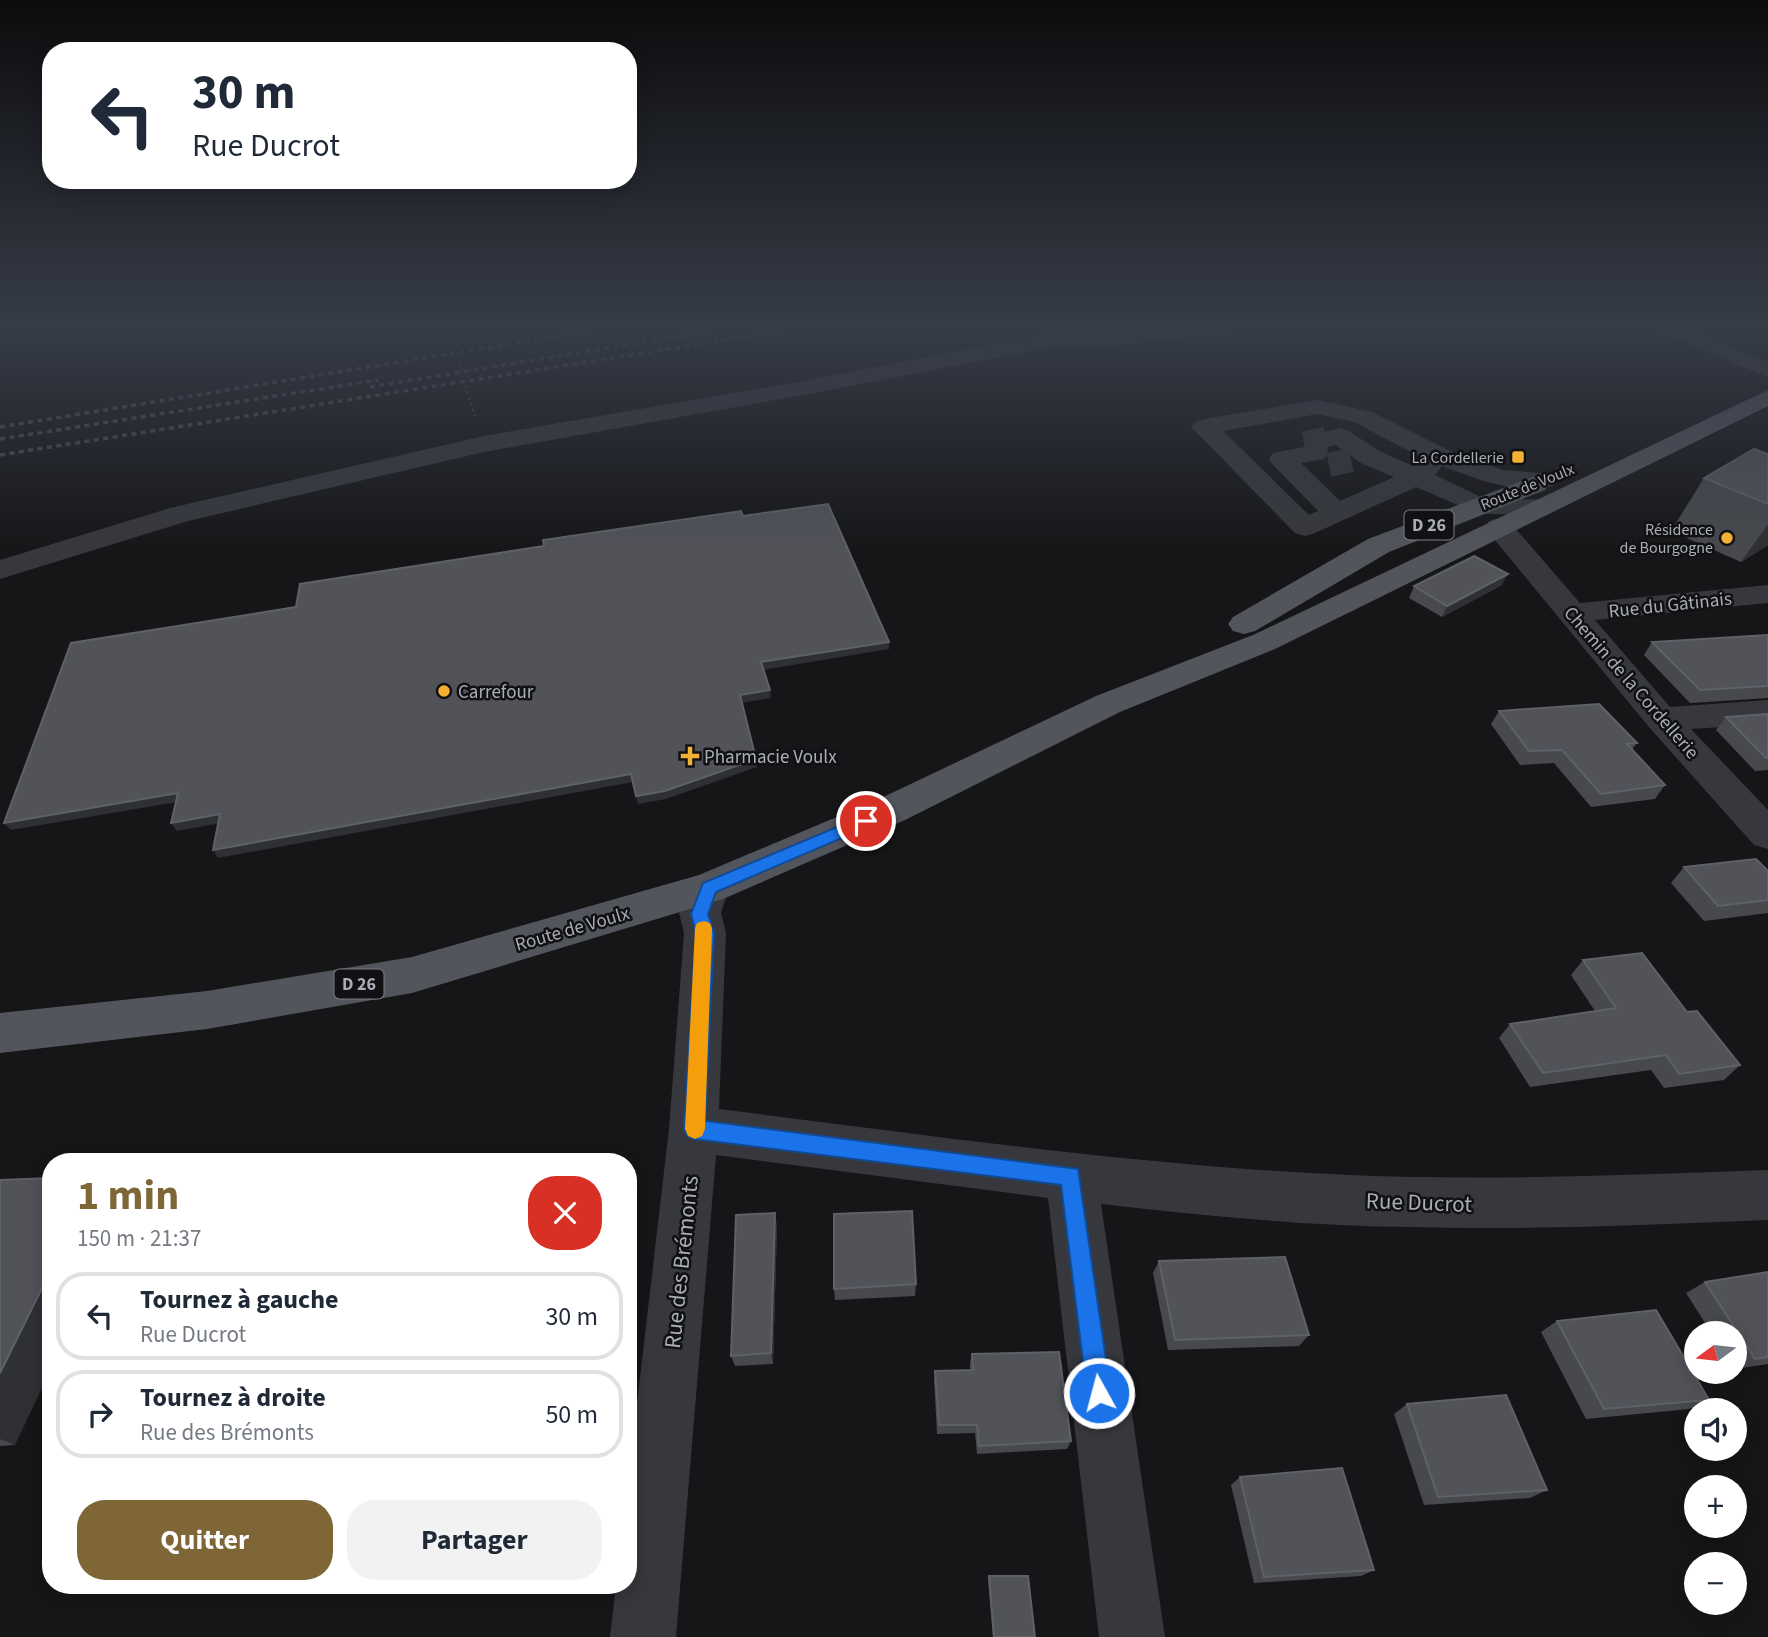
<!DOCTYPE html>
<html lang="fr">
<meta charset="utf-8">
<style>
body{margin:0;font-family:"Source Sans 3",sans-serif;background:#f2f2f3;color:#1f2937;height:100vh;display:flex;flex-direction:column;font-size:26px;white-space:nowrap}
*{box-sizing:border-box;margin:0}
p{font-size:23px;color:#747a83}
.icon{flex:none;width:38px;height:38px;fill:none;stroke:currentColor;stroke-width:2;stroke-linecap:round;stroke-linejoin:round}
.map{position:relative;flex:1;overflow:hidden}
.drawer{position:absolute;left:42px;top:1153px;width:595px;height:441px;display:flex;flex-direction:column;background:#fff;border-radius:28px;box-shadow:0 4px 18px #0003}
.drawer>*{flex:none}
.banner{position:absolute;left:42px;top:42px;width:595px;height:147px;border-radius:28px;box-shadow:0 4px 18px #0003;background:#fff;color:#1f2937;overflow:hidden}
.needle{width:46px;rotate:255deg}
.controls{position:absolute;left:1684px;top:1321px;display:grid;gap:14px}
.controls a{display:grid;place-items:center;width:63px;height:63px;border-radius:50%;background:#fff;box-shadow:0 4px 18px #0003;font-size:35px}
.pin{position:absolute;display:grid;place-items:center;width:60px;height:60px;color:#fff;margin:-30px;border:4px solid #fff;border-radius:50%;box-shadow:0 2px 7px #0007}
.me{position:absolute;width:77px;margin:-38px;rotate:353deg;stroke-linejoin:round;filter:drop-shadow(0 0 5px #0008)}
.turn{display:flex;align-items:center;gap:24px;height:147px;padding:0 35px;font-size:32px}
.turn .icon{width:91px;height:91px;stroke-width:2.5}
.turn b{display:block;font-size:49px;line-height:60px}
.round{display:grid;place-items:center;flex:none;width:74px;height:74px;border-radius:28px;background:#f2f2f3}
.head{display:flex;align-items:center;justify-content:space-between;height:119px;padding:0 35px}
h1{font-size:42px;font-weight:700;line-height:52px;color:#7e6636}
.action{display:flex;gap:14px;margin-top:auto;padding:14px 35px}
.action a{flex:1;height:80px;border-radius:28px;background:#7e6636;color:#fff;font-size:28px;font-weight:700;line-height:80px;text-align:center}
.action a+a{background:#f2f2f3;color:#1f2937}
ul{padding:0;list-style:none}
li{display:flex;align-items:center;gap:21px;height:88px;margin:0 14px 10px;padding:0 21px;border:4px solid #e0e1e3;border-radius:28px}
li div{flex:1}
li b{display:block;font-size:26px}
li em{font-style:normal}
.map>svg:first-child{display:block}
</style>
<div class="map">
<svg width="1768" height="1637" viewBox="0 0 1768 1637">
<rect width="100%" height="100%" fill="#161618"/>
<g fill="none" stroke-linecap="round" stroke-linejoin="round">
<g stroke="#333438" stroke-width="24" stroke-dasharray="24 12" stroke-linecap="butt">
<polyline points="1304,443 1326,439"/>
<polyline points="1329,465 1351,460"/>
</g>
<g stroke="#3d3f44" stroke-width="2.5" stroke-dasharray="2.5 3.5" stroke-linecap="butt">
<polyline points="567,327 572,336"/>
<polyline points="459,363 461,373"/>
<polyline points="464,380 475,416"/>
</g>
<g fill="#37383d" fill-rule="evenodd">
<polygon points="1182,324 1249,324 1246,329 1238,331 1113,346 1057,346 803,395 484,452 188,521 0,579 0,560 170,508 484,436 803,381 1057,332 1113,332"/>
<polygon points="1649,324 1679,324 1768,362 1768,377 1652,329"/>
<path d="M1318 400 1372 412 1450 451 1503 470 1553 474 1556 480 1553 486C1515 495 1477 479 1442 466L1435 475 1483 498 1551 500 1555 506 1551 512 1541 514H1479L1416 487 1315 533 1305 536 1295 533 1191 427 1195 422 1204 419ZM1318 414 1354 422 1426 460 1413 466 1379 451 1349 431 1340 428 1317 434 1313 439 1317 444 1326 447 1336 445 1361 463 1394 477 1340 501 1301 463 1324 459 1328 453 1324 447 1315 445 1273 453 1269 459 1273 465 1318 511 1309 515 1223 431Z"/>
<polygon points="1499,518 1509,521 1580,603 1768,585 1768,603 1595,620 1670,707 1768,700 1768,724 1691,729 1768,810 1768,849 1754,845 1649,727 1489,533 1485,527 1489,521"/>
<path d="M709 872 723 877 729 888 721 913 726 933 719 1109C929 1135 1139 1166 1350 1175 1489 1181 1629 1175 1768 1170V1220C1650 1225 1531 1230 1413 1227 1308 1226 1204 1216 1101 1204L1165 1637H1099L1048 1198 716 1155 676 1637H610L616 1586H628V1480L669 1129 684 933 679 913 695 877Z"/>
</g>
<g fill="#53555c" fill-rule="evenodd">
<polygon points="1768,390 1768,406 1275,649 1120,712 905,820 723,899 412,993 207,1029 0,1053 0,1013 207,991 412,957 699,875 877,800 1096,696 1253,635"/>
<polygon points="1535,476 1545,478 1549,484 1545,490 1389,552 1255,631 1244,634 1233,631 1228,624 1233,617 1368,539"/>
</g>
<g stroke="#4a4c52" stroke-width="3.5" stroke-dasharray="5 4.5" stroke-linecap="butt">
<polyline points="370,387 753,324"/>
<polyline points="0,427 633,324"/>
<polyline points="0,439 378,380"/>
<polyline points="0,455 827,324"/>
</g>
</g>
<g fill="#47494d">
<polygon points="1768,454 1768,545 1741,562 1671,531 1704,478"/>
<polygon points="1502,585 1442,617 1409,598 1414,586"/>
<polygon points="1768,635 1768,698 1690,703 1644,655 1652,642"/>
<polygon points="1499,711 1637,743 1632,750 1665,785 1655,799 1591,807 1554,763 1520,765 1491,724"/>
<polygon points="1768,714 1768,770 1755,771 1716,730 1726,717"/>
<polygon points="1684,867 1768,871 1768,913 1704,921 1671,883"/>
<polygon points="1583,960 1687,1012 1740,1065 1724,1080 1664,1088 1651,1070 1530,1087 1499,1038 1510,1024 1595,1011 1571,975"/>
<polygon points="0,1180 15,1445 0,1446"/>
<polygon points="777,1225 773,1364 735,1366 731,1356"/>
<polygon points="1159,1261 1309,1335 1299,1346 1168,1350 1153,1273"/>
<polygon points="1768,1272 1768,1364 1734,1369 1734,1334 1712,1334 1686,1293 1705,1282"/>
<polygon points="916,1284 915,1296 835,1300 834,1289"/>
<polygon points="1557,1321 1709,1400 1689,1409 1586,1419 1541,1332"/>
<polygon points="972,1354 1071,1441 1067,1449 977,1454 975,1433 937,1434 934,1380 935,1371 970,1370 970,1363"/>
<polygon points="1407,1404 1547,1490 1530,1498 1424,1505 1394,1414"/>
<polygon points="1240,1477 1374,1570 1361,1576 1254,1583 1231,1485"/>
<polygon points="989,1576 1035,1637 993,1637 988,1579"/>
</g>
<g fill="#2f3033">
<polygon points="1768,524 1768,545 1741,562"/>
<polygon points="1508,574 1502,585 1442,617 1447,606"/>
<polygon points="889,642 889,649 762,670 761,662"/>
<polygon points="770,690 771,698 741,703 740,695"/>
<polygon points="756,759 757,767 666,799 638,804 636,796"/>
<polygon points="631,774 633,782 218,858 213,850"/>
<polygon points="178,793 183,801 11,830 4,823"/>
<polygon points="220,814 226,822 177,831 171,823"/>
<polygon points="775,1213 777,1225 773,1364 771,1353"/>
<polygon points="51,1270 51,1369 15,1445 0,1439 0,1373"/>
</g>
<g fill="#525359" stroke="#5f6168" stroke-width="2">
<polygon points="1754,449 1768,454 1768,504 1704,478"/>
<polygon points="828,504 889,642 761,662 770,690 740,695 756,759 665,791 636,796 631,774 213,850 220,814 171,823 178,793 4,823 71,643 296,607 300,584 544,546 543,540 741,511 743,516"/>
<polygon points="1474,556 1508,574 1447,606 1414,586"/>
<polygon points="1768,635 1768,686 1700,690 1652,642"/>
<polygon points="1599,704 1637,743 1627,744 1665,785 1601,794 1562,750 1529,751 1499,711"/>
<polygon points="1768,714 1768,758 1766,758 1726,717"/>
<polygon points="1756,859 1768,871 1768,900 1718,906 1684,867"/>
<polygon points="1642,953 1687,1012 1697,1011 1740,1065 1679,1074 1666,1055 1543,1073 1510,1024 1616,1008 1583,960"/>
<polygon points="51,1178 51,1270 0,1373 0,1180"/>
<polygon points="912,1211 916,1284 834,1289 834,1214"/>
<polygon points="775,1213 771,1353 731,1356 736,1215"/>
<polygon points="1285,1257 1309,1335 1175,1340 1159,1261"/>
<polygon points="1768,1272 1768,1357 1755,1359 1705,1282"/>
<polygon points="1656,1310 1709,1400 1604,1409 1557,1321"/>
<polygon points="1059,1352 1071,1441 979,1446 977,1425 939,1425 935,1371 973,1370 972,1354"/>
<polygon points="1506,1395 1547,1490 1438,1497 1407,1404"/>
<polygon points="1342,1468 1374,1570 1264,1577 1240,1477"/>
<polygon points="989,1576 1028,1576 1035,1637 994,1637"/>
</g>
<linearGradient id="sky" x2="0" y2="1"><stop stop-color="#0c0c0d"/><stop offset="0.59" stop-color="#363c48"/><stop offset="1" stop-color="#363c48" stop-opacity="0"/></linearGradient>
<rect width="1768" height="553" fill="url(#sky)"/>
<polygon fill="#1a73e8" stroke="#114b97" stroke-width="2" points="866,815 874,821 872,825 716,892 708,914 714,933 705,1121 1078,1169 1111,1393 1108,1401 1099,1405 1091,1401 1087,1393 1061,1185 694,1139 687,1136 684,1129 696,933 691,914 703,883"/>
<polygon fill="#f59e0b" points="704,921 710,923 712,928 705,1129 702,1136 695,1139 688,1136 685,1129 695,928 697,923"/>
<g fill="#f2b134" stroke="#111113" stroke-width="2.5">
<rect x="1511" y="450" width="14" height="14" rx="3.5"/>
<circle cx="1727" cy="538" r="7"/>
<circle cx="444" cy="691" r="7"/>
<path d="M686.5 745.5h7v7h7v7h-7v7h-7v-7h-7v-7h7z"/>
</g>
<g text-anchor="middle" stroke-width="5" stroke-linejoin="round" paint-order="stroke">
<g font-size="16" fill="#a8adb8" stroke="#111113" text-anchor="end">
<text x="1504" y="463">La Cordellerie</text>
<text x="1713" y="535">Résidence<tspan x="1713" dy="18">de Bourgogne</tspan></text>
</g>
<g font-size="16" fill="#a8adb8" stroke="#111113">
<text transform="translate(1527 486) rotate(-22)" y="6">Route de Voulx</text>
</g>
<g fill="#111113" stroke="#7b7e86" stroke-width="2">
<rect x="1404.5" y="510.5" width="49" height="29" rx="5"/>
<rect x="334.5" y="969.5" width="49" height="29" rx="5"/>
</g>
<g font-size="18" font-weight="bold" fill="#a8adb8">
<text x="1429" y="531">D 26</text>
<text x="359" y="990">D 26</text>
</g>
<g font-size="19" fill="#a8adb8" stroke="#111113">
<text transform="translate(1670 604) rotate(-6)" y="7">Rue du Gâtinais</text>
<text transform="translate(1632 682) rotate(49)" y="7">Chemin de la Cordellerie</text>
<text transform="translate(572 928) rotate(-16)" y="7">Route de Voulx</text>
</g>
<g font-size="19" fill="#a8adb8" stroke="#111113" text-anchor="start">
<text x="458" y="698">Carrefour</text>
<text x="704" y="763">Pharmacie Voulx</text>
</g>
<g font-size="23" fill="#a8adb8" stroke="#111113">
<text transform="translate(1419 1202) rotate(2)" y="8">Rue Ducrot</text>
<text transform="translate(681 1262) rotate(-84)" y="8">Rue des Brémonts</text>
</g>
</g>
</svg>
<div class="controls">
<a><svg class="needle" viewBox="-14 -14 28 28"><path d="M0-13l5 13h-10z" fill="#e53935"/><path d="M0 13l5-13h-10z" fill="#747a83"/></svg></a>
<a><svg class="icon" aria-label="sound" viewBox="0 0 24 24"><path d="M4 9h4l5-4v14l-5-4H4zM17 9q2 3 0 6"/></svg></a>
<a>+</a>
<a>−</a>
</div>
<div class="pin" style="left:866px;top:821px;background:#d93025"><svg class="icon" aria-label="arrive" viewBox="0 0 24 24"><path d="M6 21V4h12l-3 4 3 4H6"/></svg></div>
<svg class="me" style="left:1099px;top:1393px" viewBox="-20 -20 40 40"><circle r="17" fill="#1a73e8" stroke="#fff" stroke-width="3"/><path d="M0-11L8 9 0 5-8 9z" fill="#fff"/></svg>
<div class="banner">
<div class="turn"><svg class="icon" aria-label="left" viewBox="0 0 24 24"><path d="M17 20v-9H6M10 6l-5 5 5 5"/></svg><div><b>30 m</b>Rue Ducrot</div></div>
</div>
<section class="drawer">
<div class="head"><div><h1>1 min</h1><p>150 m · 21:37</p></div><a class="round" style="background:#d93025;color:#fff"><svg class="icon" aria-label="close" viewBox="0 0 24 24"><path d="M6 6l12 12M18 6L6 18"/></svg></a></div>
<ul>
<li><svg class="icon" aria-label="left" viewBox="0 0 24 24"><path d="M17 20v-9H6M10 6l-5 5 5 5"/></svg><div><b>Tournez à gauche</b><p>Rue Ducrot</p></div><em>30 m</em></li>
<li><svg class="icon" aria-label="right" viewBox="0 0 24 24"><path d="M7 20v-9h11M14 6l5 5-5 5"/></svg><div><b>Tournez à droite</b><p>Rue des Brémonts</p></div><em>50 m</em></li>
</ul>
<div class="action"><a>Quitter</a><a>Partager</a></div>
</section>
</div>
